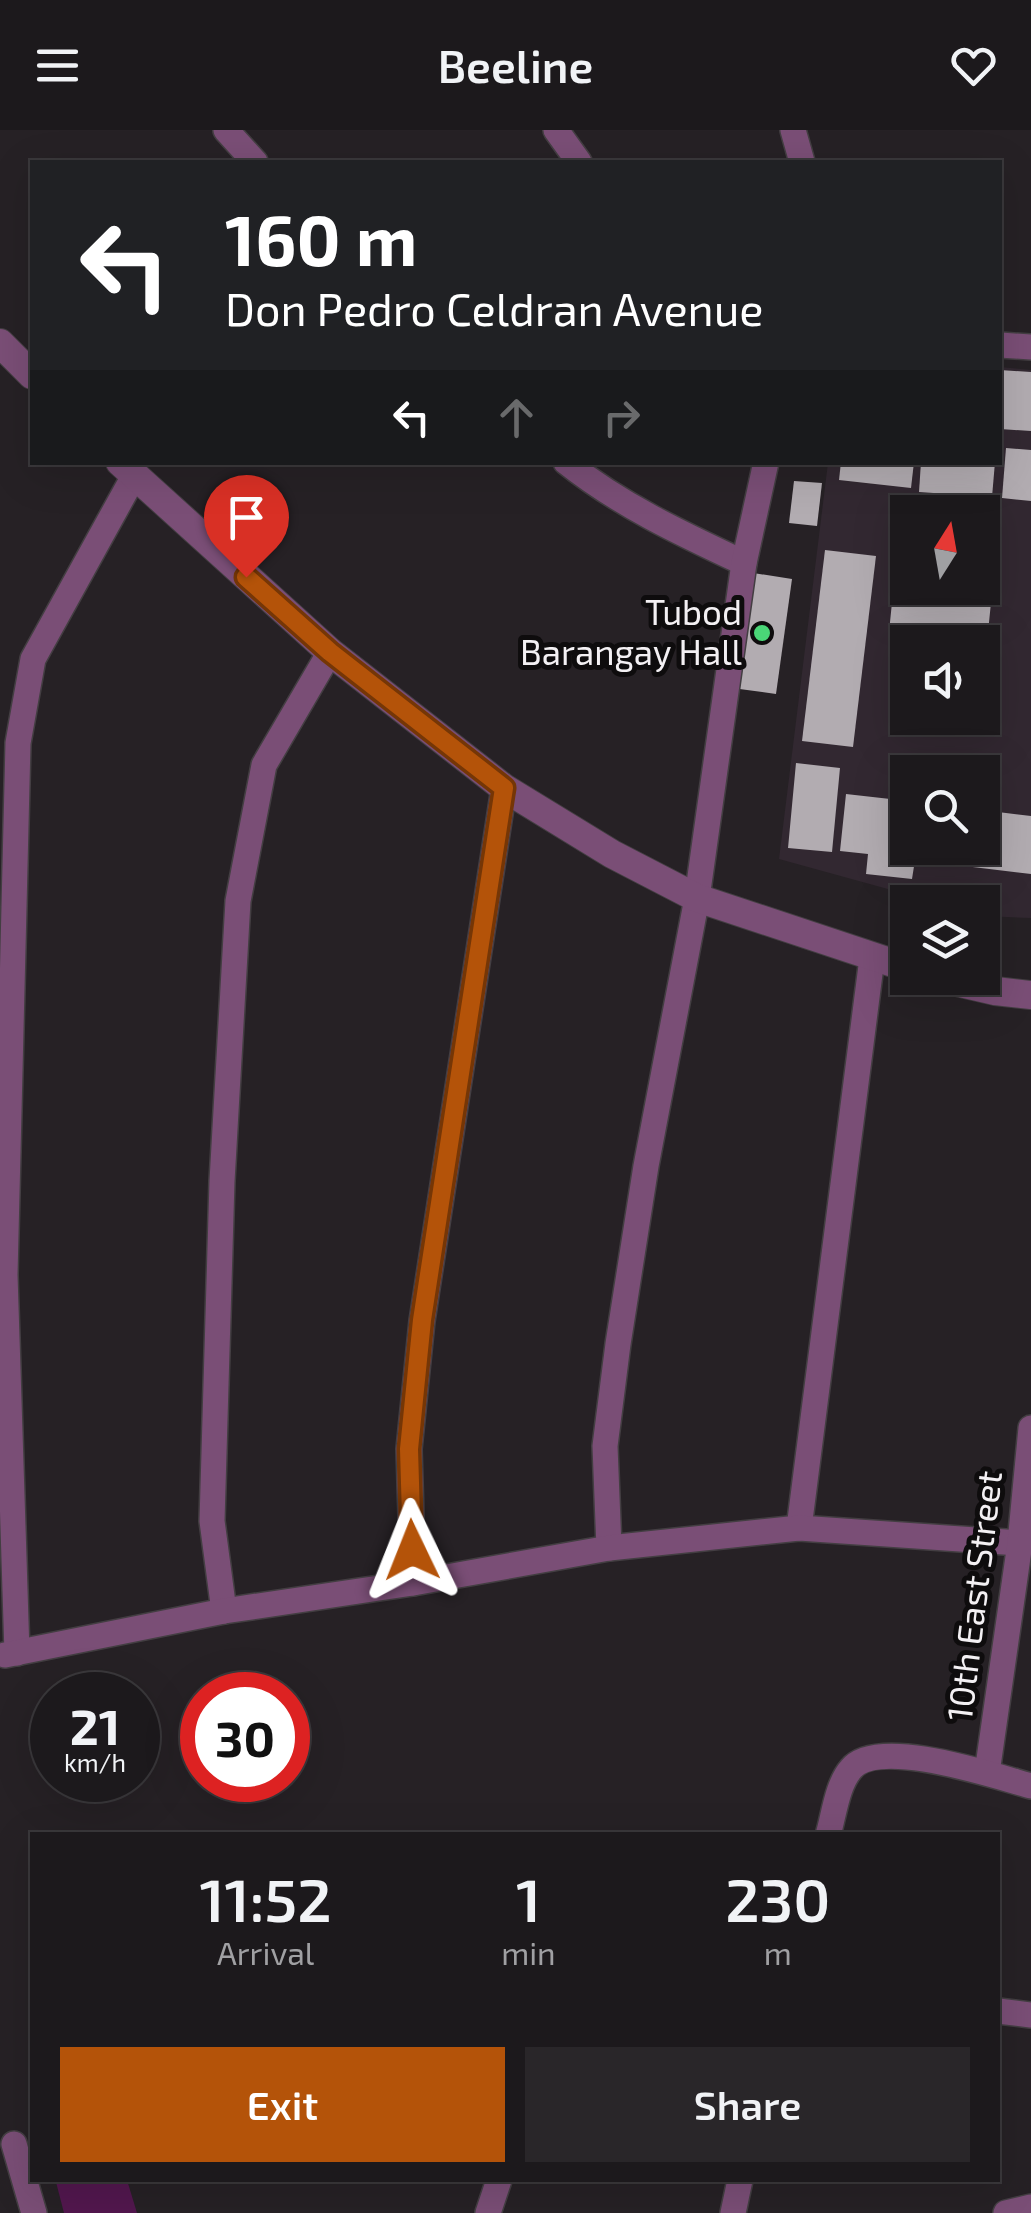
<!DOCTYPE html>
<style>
body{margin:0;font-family:"Exo 2",sans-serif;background:#292629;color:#f1f3f6;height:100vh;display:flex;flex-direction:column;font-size:38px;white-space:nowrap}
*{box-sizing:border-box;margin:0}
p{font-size:32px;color:#a0a0a3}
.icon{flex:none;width:55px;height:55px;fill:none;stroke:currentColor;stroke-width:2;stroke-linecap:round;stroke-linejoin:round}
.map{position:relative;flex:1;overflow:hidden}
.side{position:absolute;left:30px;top:1702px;width:970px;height:350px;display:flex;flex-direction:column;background:#1c191c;border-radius:0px;box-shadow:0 10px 40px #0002,0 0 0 2px #3a383b}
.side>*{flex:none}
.hud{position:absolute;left:30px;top:30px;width:972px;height:305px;border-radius:0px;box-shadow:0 10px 40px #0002,0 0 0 2px #3a383b;background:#202124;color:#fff;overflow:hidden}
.needle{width:65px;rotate:11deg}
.tools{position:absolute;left:890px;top:365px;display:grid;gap:20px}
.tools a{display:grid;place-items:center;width:110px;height:110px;border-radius:0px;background:#1c191c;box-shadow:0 10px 40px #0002,0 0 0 2px #3a383b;font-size:50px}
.speed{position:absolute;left:30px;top:1542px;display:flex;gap:20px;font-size:50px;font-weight:700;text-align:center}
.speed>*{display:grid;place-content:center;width:130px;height:130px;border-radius:50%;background:#1c191c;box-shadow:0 10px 40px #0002,0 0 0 2px #3a383b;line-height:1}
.speed small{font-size:25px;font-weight:400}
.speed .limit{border:15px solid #d22;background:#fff;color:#111}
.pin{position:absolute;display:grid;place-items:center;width:85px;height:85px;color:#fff;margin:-102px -42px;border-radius:50% 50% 50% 0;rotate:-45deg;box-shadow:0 0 10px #0007}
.pin .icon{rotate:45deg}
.me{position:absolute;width:110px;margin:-55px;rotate:358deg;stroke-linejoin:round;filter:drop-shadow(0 0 8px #0008)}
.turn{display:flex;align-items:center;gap:35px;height:210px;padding:0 30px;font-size:45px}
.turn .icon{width:130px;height:130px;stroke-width:2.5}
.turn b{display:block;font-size:70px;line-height:85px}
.lanes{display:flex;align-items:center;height:95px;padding:0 30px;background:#0003;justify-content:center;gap:50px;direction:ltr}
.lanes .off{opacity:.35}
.eta{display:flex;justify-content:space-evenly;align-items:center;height:170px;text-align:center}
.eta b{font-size:60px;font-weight:600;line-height:70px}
.action{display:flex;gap:20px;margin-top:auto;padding:20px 30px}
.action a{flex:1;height:115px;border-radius:0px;background:#b45309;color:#fff;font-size:40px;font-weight:600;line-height:115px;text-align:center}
.action a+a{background:#292629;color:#f1f3f6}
header{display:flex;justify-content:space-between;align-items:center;height:130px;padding:0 30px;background:#1c191c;font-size:45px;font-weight:600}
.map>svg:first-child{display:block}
</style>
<header><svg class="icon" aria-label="menu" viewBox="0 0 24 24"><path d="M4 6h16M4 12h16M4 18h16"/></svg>Beeline<svg class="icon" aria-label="heart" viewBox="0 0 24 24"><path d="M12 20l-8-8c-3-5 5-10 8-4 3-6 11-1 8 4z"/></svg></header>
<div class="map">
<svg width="1031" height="2083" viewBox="0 0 1031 2083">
<rect width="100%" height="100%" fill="#262125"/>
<path fill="#322831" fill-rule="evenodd" d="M1000 237 1031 240V788L983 786 982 772H935L779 729 828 333 1000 332ZM908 382H982V458H908ZM908 512H982V588H908ZM908 642H982V718H908Z"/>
<polygon fill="#52174e" points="64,2050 127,2050 137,2083 64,2083 56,2052"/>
<g fill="#b2acb1" fill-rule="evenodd">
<polygon points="1000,240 1031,242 1031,301 1000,299"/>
<polygon points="1006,318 1031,320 1031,371 1002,368"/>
<polygon points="841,332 914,332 911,358 839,350"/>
<polygon points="921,332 995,332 992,367 919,362"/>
<polygon points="794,351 822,353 817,396 789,393"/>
<path d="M903 364 1001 374 987 512 889 502ZM908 382H982V458H908Z"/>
<polygon points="825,420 876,426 853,617 802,611"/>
<polygon points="747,442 792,449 776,564 732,558"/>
<polygon points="796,633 840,638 832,722 788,718"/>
<polygon points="846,664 908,671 908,718 982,718 982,680 1031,686 1031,744 915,730 912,749 866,744 868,724 840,721"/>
</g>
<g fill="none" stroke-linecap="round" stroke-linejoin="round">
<g stroke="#433e42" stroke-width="28">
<g id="minor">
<polyline points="226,0 255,32"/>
<polyline points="556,0 579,32"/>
<polyline points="793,0 802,32"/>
<polyline points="1000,215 1031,217"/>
<path d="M566 332C620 375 682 404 744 433"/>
<polyline points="799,1398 872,828"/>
<polyline points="609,1418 605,1316 618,1214 646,1036 697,768 744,433 766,332"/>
<polyline points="413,1453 409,1319 422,1191 504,658"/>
<polyline points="224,1481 212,1391 222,1051 238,771 264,635 330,522"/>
<polyline points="17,1523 5,1145 18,613 33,529 134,346"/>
<polyline points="5,1525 224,1481 413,1453 609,1418 799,1398 1020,1413"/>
<polyline points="987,1643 1020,1413 1031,1298"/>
<path d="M828 1705C834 1685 837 1655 851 1639 877 1606 995 1646 1031 1656"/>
<polyline points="998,1881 1031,1885"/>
<polyline points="14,2014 34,2083"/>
<polyline points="488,2083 499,2050"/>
<polyline points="733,2083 740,2050"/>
<polyline points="1006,2083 1031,2077"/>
</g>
</g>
<g stroke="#433e42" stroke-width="30">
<g id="tertiary">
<polyline points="0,213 32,245"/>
<polyline points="120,332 330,522 504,658 612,724 697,768 908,838"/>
<polyline points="939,848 995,861 1031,865"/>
</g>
</g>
<use href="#minor" stroke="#7a4e76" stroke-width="25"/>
<use href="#tertiary" stroke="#7a4e76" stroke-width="28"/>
</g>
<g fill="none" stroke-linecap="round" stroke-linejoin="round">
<g stroke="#753606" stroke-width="25">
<polyline id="route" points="246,447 330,522 504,658 422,1190 409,1319 412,1420"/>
</g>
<use href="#route" stroke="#b45309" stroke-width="18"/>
</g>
<circle fill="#4ad677" stroke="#0e0c0d" stroke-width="4" cx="762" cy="503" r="10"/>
<g text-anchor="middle" stroke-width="10" stroke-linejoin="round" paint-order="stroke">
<g font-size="35" fill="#f3f0f3" stroke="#0e0c0d" text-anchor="end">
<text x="742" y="495">Tubod<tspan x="742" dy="40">Barangay Hall</tspan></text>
</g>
<g font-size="35" fill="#f3f0f3" stroke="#0e0c0d">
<text transform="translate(975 1466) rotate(-83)" y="12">10th East Street</text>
</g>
</g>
</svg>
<div class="tools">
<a><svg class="needle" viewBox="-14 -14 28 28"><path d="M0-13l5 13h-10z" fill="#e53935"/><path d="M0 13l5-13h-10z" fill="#a0a0a3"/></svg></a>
<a><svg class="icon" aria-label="sound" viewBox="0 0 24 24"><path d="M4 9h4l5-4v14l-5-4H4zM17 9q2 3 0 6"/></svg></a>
<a><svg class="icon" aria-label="search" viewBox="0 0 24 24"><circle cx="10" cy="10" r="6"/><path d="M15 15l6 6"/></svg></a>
<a><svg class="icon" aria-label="layers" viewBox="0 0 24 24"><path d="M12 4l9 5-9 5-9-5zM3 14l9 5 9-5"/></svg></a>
</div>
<div class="speed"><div>21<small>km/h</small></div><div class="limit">30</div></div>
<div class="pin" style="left:246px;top:447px;background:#d93025"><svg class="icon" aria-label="arrive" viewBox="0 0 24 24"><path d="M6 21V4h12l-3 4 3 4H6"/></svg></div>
<svg class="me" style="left:412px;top:1420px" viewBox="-20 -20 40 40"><path d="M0-17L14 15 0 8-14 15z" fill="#b45309" stroke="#fff" stroke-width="4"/></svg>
<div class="hud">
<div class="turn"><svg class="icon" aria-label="left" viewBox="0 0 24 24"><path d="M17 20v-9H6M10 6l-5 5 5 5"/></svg><div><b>160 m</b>Don Pedro Celdran Avenue</div></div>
<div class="lanes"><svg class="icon" aria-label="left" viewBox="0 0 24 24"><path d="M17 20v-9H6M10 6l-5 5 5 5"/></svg><svg class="icon off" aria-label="ahead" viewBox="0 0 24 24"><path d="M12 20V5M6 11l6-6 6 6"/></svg><svg class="icon off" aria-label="right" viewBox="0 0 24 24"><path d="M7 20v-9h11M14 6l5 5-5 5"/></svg></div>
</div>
<section class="side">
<div class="eta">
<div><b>11:52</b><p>Arrival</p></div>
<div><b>1</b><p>min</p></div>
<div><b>230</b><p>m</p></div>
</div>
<div class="action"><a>Exit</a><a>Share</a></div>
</section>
</div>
